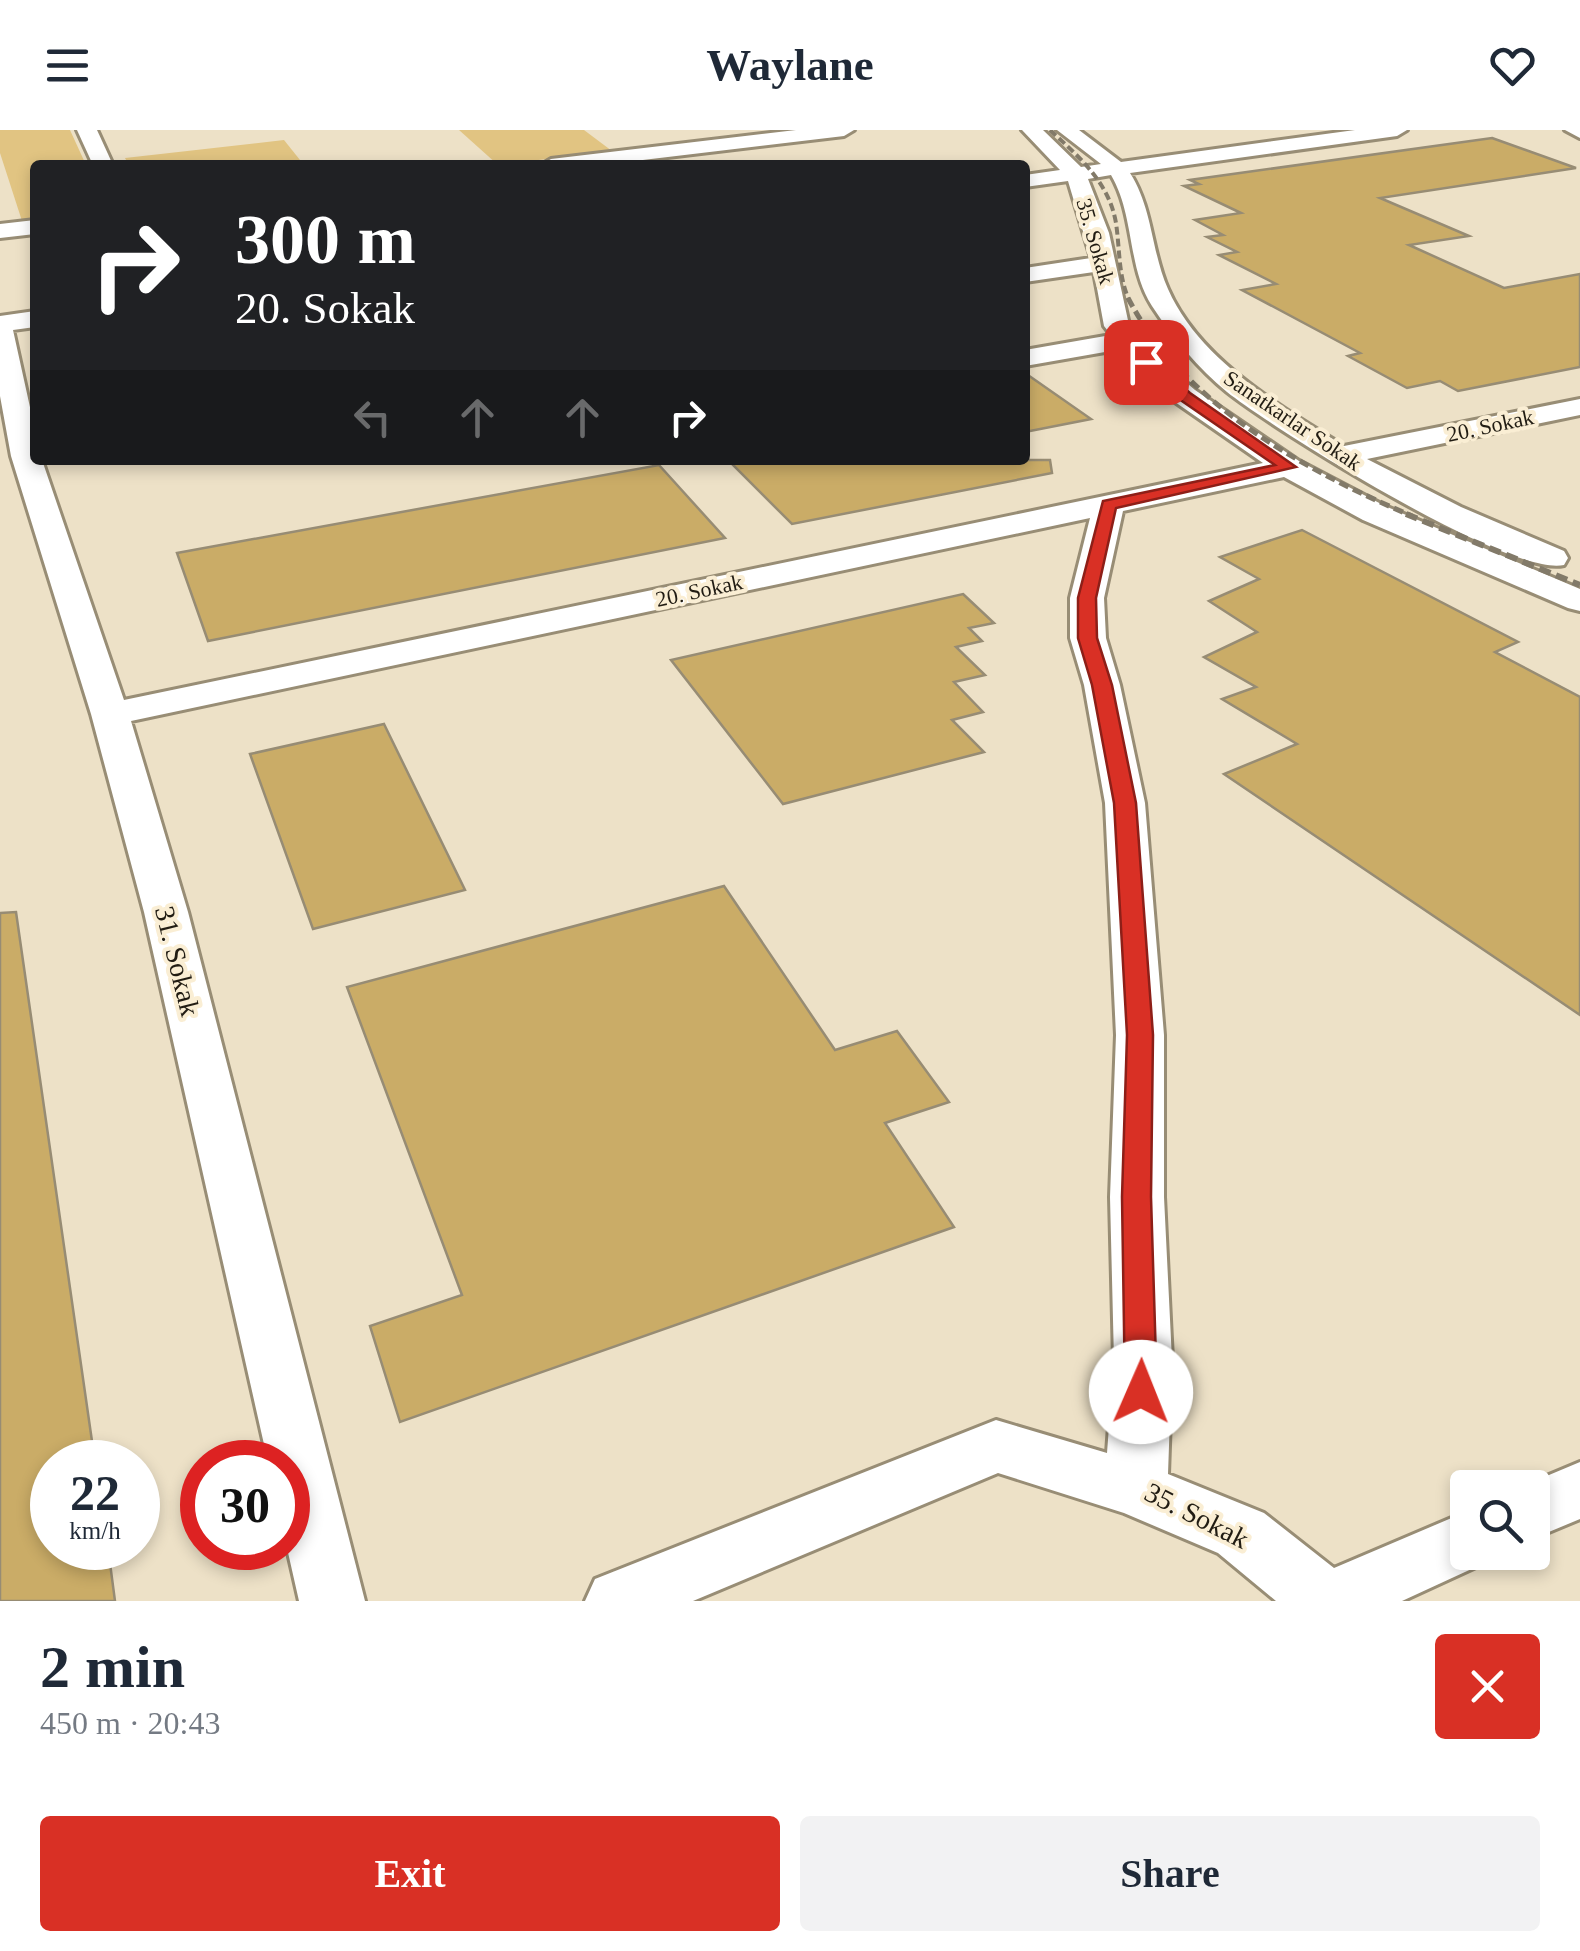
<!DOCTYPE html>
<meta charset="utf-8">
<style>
body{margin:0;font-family:Georgia,serif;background:#f2f2f3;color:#1f2937;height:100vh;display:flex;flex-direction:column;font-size:38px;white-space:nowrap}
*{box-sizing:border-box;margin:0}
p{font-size:32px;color:#747a83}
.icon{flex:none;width:55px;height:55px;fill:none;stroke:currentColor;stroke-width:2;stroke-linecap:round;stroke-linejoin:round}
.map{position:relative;height:1471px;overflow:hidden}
.panel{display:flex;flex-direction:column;background:#fff;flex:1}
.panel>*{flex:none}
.guide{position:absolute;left:30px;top:30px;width:1000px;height:305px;border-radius:10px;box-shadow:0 5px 15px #0003;background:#202124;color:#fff;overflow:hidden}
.controls{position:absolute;left:1450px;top:1340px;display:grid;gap:20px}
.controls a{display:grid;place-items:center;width:100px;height:100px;border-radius:10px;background:#fff;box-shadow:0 5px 15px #0003;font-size:50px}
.speed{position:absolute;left:30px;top:1310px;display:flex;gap:20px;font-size:50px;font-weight:700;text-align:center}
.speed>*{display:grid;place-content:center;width:130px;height:130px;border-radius:50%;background:#fff;box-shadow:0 5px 15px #0003;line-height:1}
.speed small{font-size:25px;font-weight:400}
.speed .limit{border:15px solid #d22;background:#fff;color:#111}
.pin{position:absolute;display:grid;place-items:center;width:85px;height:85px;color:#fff;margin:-42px;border-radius:20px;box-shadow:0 5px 15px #0006}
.me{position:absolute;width:110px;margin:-55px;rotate:1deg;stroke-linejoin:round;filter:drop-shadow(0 0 8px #0008)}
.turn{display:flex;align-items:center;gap:35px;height:210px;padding:0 40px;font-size:45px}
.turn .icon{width:130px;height:130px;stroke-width:2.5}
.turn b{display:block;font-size:70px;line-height:85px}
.lanes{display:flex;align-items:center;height:95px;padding:0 40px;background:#0003;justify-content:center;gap:50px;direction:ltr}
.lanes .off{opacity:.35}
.round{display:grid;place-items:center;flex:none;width:105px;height:105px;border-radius:10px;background:#f2f2f3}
.overview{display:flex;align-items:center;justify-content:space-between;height:170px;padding:0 40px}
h1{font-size:60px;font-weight:800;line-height:75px}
.cta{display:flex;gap:20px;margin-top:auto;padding:20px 40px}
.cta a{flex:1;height:115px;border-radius:10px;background:#d93025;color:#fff;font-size:40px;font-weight:800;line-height:115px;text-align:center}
.cta a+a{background:#f2f2f3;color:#1f2937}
header{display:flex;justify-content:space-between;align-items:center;height:130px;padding:0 40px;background:#fff;font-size:45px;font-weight:800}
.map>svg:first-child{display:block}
</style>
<header><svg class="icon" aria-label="menu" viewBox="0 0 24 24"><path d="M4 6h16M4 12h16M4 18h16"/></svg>Waylane<svg class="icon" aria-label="heart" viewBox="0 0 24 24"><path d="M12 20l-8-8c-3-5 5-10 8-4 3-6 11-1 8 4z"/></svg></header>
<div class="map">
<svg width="1580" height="1471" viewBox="0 0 1580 1471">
<rect width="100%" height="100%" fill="#ede1c7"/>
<g fill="#e1c482">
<polygon points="0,0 70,0 86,35 35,35 35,90 22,91 0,23"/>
<polygon points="459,0 584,0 612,21 498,35"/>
<polygon points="284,10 304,35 129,35 125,28"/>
</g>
<g fill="#caac67" stroke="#978c74" stroke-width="2.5">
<polygon points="1492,8 1576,38 1380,68 1469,106 1409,115 1504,158 1580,144 1580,237 1458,261 1440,251 1407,258 1348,226 1360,223 1242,160 1276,154 1219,125 1237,122 1207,107 1223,105 1195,90 1241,83 1184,56 1199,54 1190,50"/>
<polygon points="1025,243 1091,289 1025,302"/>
<polygon points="728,330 1050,330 1052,343 792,394"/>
<polygon points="659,335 725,408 208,511 177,423"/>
<polygon points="1302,400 1518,512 1495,522 1580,567 1580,885 1224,644 1297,614 1222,569 1256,557 1204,527 1257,502 1209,471 1259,449 1220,427"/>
<polygon points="963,464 994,493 969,498 982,511 956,517 985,545 954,552 983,582 952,590 984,622 783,674 671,530"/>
<polygon points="384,594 465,760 313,799 250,624"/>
<polygon points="724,756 835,920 897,901 949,972 885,993 954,1097 400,1292 370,1196 462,1165 347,857"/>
<polygon points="16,782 95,1332 52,1332 52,1418 108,1418 115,1471 0,1471 0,783"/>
</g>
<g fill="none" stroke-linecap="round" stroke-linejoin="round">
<g stroke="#988d75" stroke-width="6">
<g id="minor">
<polygon points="77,0 97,0 113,35 93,35"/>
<polygon points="796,0 854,0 844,6 601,35 541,35 551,29"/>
<path d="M1022 0H1043L1081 37 1101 34 1057 0H1079L1121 32 1355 0H1407L1397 6 1130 43C1153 79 1151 121 1168 159 1199 230 1281 277 1344 316L1580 269V285L1367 329 1461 377 1564 421 1568 428 1564 435C1511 448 1275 300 1227 262 1198 238 1173 208 1152 176 1127 137 1135 86 1111 45L1088 49 1109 103 1129 195 1155 226 1195 260 1299 331 1385 376 1580 459V481L1568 478 1363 390 1284 347 1123 381 1104 468 1106 508 1120 555 1145 673 1164 905V1067L1172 1230 1168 1344 1264 1383 1334 1438 1468 1381V1422H1494L1491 1430 1402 1471H1276L1218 1423 1124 1383 998 1343 693 1471H585L595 1449 996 1290 1107 1323 1114 1230 1110 1067 1116 905 1105 673 1084 555 1070 508V468L1090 388 131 591 188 782 365 1471H299L287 1418 288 1332H268L144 782 91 584 11 326 0 266V186L35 181V197L13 200 35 300V330H42L124 570 1263 333 1175 272 1122 219 1025 236V220L1111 205 1104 196 1094 142 1025 152V138L1091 128 1068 51 1025 57V45L1060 40Z"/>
<polygon points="1565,0 1580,0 1580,8"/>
<polygon points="35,90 35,104 0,108 0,94"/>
<polygon points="1580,1332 1580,1389 1532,1409 1532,1358 1518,1358"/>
</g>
</g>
<use href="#minor" fill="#fff" fill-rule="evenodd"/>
<path stroke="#827a69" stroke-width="4" stroke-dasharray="8 4" stroke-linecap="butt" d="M1050 0C1079 27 1109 52 1116 93 1120 120 1118 145 1129 170"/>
<path stroke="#827a69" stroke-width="5" stroke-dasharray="10 5" stroke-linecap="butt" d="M1128 168C1183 274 1306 341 1412 386"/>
<polyline stroke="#827a69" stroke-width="6" stroke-dasharray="12 6" stroke-linecap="butt" points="1406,384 1580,455"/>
</g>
<polygon fill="#d93025" stroke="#8d1f18" stroke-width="2.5" points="1141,229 1151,229 1190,263 1296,337 1116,378 1096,468 1097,508 1112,555 1136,673 1153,905 1151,1067 1157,1262 1152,1272 1141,1276 1130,1272 1125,1262 1122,1067 1127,905 1114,673 1092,555 1078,508 1078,468 1103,371 1275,335 1179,269 1141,235"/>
<g text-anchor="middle" stroke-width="8" stroke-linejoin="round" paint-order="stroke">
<g font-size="22" fill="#211c13" stroke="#faeed4">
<text transform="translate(1096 111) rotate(74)" y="8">35. Sokak</text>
<text transform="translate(1293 290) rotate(34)" y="8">Sanatkarlar Sokak</text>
<text transform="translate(1490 295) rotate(-12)" y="8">20. Sokak</text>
<text transform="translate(699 460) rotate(-12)" y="8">20. Sokak</text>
</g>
<g font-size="28" fill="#211c13" stroke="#faeed4">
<text transform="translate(178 831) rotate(76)" y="10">31. Sokak</text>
<text transform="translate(1197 1385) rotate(27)" y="10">35. Sokak</text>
</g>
</g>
</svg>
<div class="controls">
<a><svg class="icon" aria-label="search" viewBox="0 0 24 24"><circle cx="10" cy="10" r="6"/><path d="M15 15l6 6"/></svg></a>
</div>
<div class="speed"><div>22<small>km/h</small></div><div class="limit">30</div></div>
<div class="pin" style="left:1146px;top:232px;background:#d93025"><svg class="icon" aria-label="arrive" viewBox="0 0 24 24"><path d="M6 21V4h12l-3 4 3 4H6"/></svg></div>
<svg class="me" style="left:1141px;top:1262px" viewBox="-20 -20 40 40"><circle r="19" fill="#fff"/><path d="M0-13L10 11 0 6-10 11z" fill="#d93025"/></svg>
<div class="guide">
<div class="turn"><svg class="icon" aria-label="right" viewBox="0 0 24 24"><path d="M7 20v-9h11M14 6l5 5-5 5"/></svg><div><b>300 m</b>20. Sokak</div></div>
<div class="lanes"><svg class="icon off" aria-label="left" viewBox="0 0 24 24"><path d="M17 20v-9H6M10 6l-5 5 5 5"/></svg><svg class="icon off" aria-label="ahead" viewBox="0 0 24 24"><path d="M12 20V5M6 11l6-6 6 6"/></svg><svg class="icon off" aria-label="ahead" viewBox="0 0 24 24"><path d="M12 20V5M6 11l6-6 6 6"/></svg><svg class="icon" aria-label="right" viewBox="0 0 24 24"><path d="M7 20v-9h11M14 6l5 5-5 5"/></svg></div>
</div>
</div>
<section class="panel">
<div class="overview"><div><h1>2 min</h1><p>450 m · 20:43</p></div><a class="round" style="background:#d93025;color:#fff"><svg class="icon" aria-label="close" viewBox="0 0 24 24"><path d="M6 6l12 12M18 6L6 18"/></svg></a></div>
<div class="cta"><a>Exit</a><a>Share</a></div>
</section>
